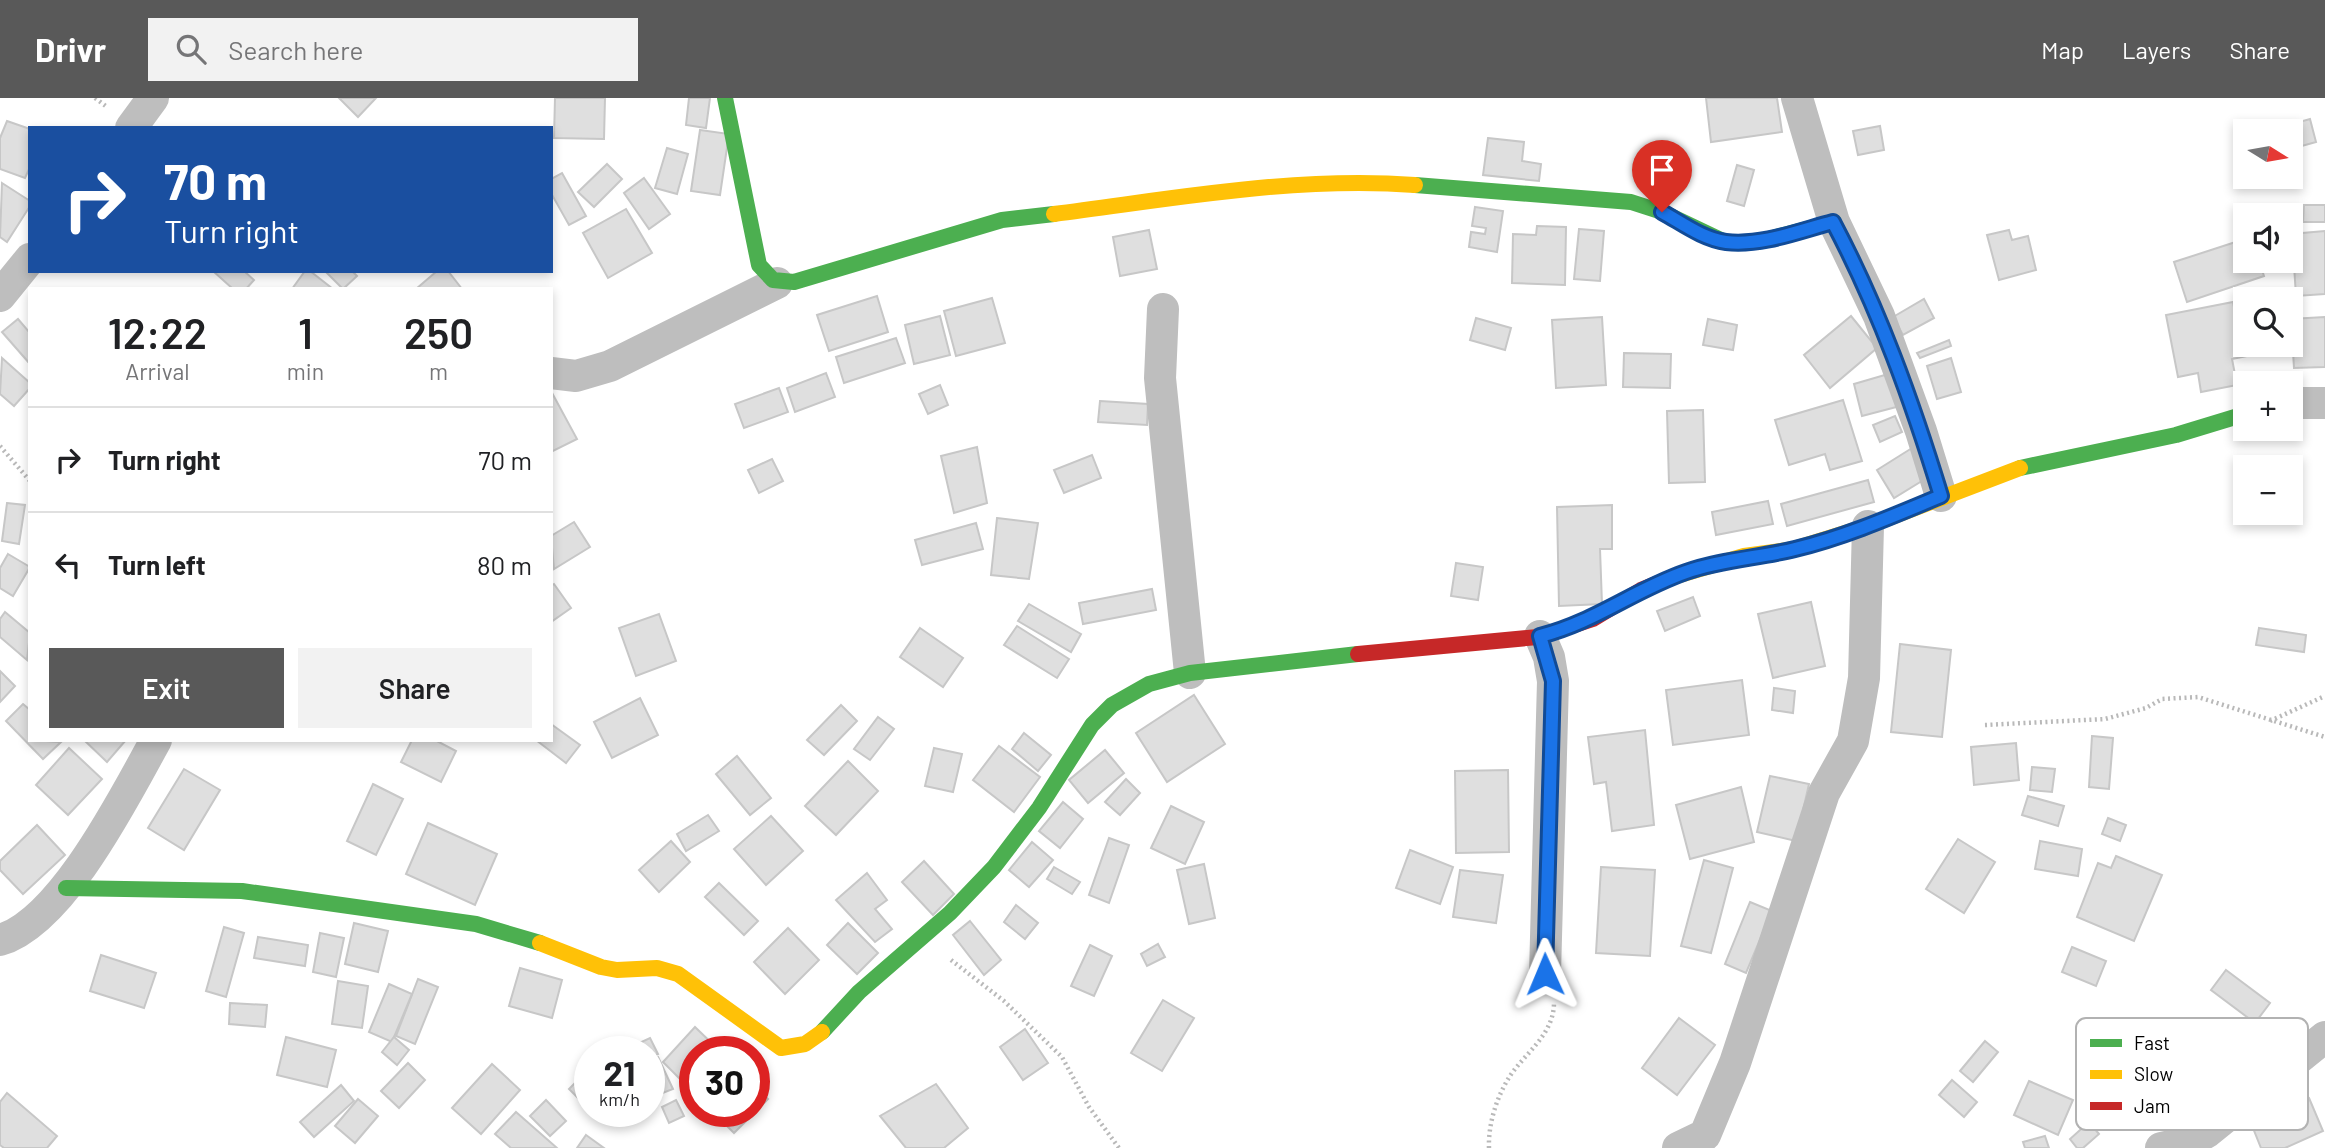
<!DOCTYPE html>
<meta charset="utf-8">
<style>
body{margin:0;font-family:Barlow,sans-serif;background:#f2f2f2;color:#202124;height:100vh;display:flex;flex-direction:column;font-size:26px;white-space:nowrap}
*{box-sizing:border-box;margin:0}
p{font-size:23px;color:#757577}
.icon{flex:none;width:38px;height:38px;fill:none;stroke:currentColor;stroke-width:2;stroke-linecap:round;stroke-linejoin:round}
.map{position:relative;flex:1;overflow:hidden}
.panel{position:absolute;left:28px;top:189px;width:525px;height:455px;display:flex;flex-direction:column;background:#fff;border-radius:0px;box-shadow:0 4px 10px #0003}
.panel>*{flex:none}
.banner{position:absolute;left:28px;top:28px;width:525px;height:147px;border-radius:0px;box-shadow:0 4px 10px #0003;background:#1a4fa0;color:#fff;overflow:hidden}
.needle{width:46px;rotate:101deg}
.fabs{position:absolute;left:2233px;top:21px;display:grid;gap:14px}
.fabs a{display:grid;place-items:center;width:70px;height:70px;border-radius:0px;background:#fff;box-shadow:0 4px 10px #0003;font-size:35px}
.speed{position:absolute;left:574px;top:938px;display:flex;gap:14px;font-size:35px;font-weight:700;text-align:center}
.speed>*{display:grid;place-content:center;width:91px;height:91px;border-radius:50%;background:#fff;box-shadow:0 4px 10px #0003;line-height:1}
.speed small{font-size:18px;font-weight:400}
.speed .limit{border:10px solid #d22;background:#fff;color:#111}
.pin{position:absolute;display:grid;place-items:center;width:60px;height:60px;color:#fff;margin:-72px -30px;border-radius:50% 50% 50% 0;rotate:-45deg;box-shadow:0 0 7px #0007}
.pin .icon{rotate:45deg}
.me{position:absolute;width:77px;margin:-38px;rotate:359deg;stroke-linejoin:round;filter:drop-shadow(0 0 5px #0008)}
.turn{display:flex;align-items:center;gap:24px;height:147px;padding:0 21px;font-size:32px}
.turn .icon{width:91px;height:91px;stroke-width:2.5}
.turn b{display:block;font-size:49px;line-height:60px}
.eta{display:flex;justify-content:space-evenly;align-items:center;height:119px;text-align:center}
.eta b{font-size:42px;font-weight:600;line-height:49px}
.action{display:flex;gap:14px;margin-top:auto;padding:14px 21px}
.action a{flex:1;height:80px;border-radius:0px;background:#595959;color:#fff;font-size:28px;font-weight:600;line-height:80px;text-align:center}
.action a+a{background:#f2f2f2;color:#202124}
ul{padding:0;list-style:none}
li{display:flex;align-items:center;gap:21px;height:105px;padding:0 21px;border-top:2px solid #e0e0e0}
li div{flex:1}
li b{display:block;font-size:26px}
li em{font-style:normal}
header{display:flex;align-items:center;gap:42px;box-sizing:border-box;height:98px;padding:0 35px;background:#595959;color:#fff}
header strong{font-size:33px}
nav{display:flex;gap:38px;margin-inline-start:auto;font-size:24px}
.search{width:490px;height:63px;background:#f2f2f2;display:flex;align-items:center;gap:18px;box-sizing:border-box;padding:0 24px;border-radius:0px;color:#757577;font-size:26px}
.map>svg:first-child{display:block}
</style>
<header>
<strong>Drivr</strong>
<div class="search"><svg class="icon" aria-label="search" viewBox="0 0 24 24"><circle cx="10" cy="10" r="6"/><path d="M15 15l6 6"/></svg>Search here</div>
<nav><a>Map</a><a>Layers</a><a>Share</a></nav>
</header>
<div class="map">
<svg width="2325" height="1050" viewBox="0 0 2325 1050">
<rect width="100%" height="100%" fill="#fff"/>
<g fill="#dfdfdf" stroke="#c7c7c7" stroke-width="2">
<polygon points="339,0 376,0 358,19"/>
<polygon points="555,0 605,0 604,41 554,40"/>
<polygon points="689,0 710,0 706,30 686,27"/>
<polygon points="1706,0 1777,0 1782,34 1711,44"/>
<polygon points="2310,21 2316,44 2291,51 2291,33 2267,33"/>
<polygon points="7,23 30,31 30,69 25,80 0,71 0,40"/>
<polygon points="1880,28 1884,52 1858,57 1853,33"/>
<polygon points="700,32 729,36 720,97 691,93"/>
<polygon points="1488,40 1524,44 1522,63 1541,66 1539,83 1483,77"/>
<polygon points="667,50 688,56 677,96 655,90"/>
<polygon points="607,66 622,81 594,109 578,94"/>
<polygon points="1737,67 1754,72 1744,108 1727,103"/>
<polygon points="562,75 586,118 569,127 551,95 551,81"/>
<polygon points="644,80 670,116 649,131 624,95"/>
<polygon points="2,85 30,103 30,108 7,144 0,139"/>
<polygon points="2304,107 2325,107 2325,124 2303,124"/>
<polygon points="1475,109 1503,113 1497,154 1469,149 1471,134 1485,136 1486,130 1472,128"/>
<polygon points="626,111 652,155 608,180 583,135"/>
<polygon points="1537,128 1566,129 1565,187 1512,185 1513,136 1536,137"/>
<polygon points="1579,131 1604,133 1600,183 1574,181"/>
<polygon points="1149,132 1157,171 1120,178 1113,139"/>
<polygon points="2009,132 2012,142 2028,138 2036,172 1999,182 1987,137"/>
<polygon points="2325,133 2325,196 2296,198 2294,167 2282,168 2281,163 2291,163 2291,136"/>
<polygon points="2245,141 2245,163 2259,163 2264,178 2187,204 2174,164"/>
<polygon points="213,173 244,173 254,182 246,191 233,191"/>
<polygon points="305,173 310,173 333,191 292,191"/>
<polygon points="325,173 352,173 357,178 343,191"/>
<polygon points="437,173 448,173 462,191 416,191"/>
<polygon points="877,198 888,234 829,253 817,217"/>
<polygon points="992,200 1005,245 956,258 944,213"/>
<polygon points="1924,201 1934,220 1903,237 1893,219"/>
<polygon points="2233,204 2236,220 2245,218 2245,247 2250,247 2252,257 2232,261 2237,287 2201,294 2198,275 2178,279 2166,217"/>
<polygon points="940,218 950,257 914,266 905,227"/>
<polygon points="1851,218 1877,250 1830,290 1804,257"/>
<polygon points="1602,219 1606,287 1556,290 1552,222"/>
<polygon points="2325,219 2325,269 2294,270 2291,221"/>
<polygon points="1476,220 1511,230 1505,252 1470,242"/>
<polygon points="18,221 30,235 30,266 2,234"/>
<polygon points="1708,221 1737,227 1733,252 1703,247"/>
<polygon points="896,240 905,265 844,285 836,259"/>
<polygon points="1949,242 1951,248 1920,260 1917,255"/>
<polygon points="1624,255 1671,256 1670,290 1623,289"/>
<polygon points="2,260 30,285 30,290 14,308 0,296"/>
<polygon points="1951,260 1961,294 1937,301 1927,268"/>
<polygon points="1895,274 1904,307 1862,318 1854,286"/>
<polygon points="826,275 835,299 795,314 787,290"/>
<polygon points="940,287 948,307 928,316 919,296"/>
<polygon points="779,290 788,314 744,330 735,306"/>
<polygon points="551,293 577,341 551,354"/>
<polygon points="1843,302 1862,363 1830,372 1825,356 1789,367 1775,322"/>
<polygon points="1100,303 1148,306 1147,327 1098,324"/>
<polygon points="1703,312 1705,384 1669,385 1667,313"/>
<polygon points="1895,318 1902,334 1880,344 1873,327"/>
<polygon points="977,349 987,405 954,415 941,358"/>
<polygon points="1912,350 1930,378 1894,400 1877,372"/>
<polygon points="1092,357 1101,380 1064,395 1054,372"/>
<polygon points="772,361 783,383 759,395 748,372"/>
<polygon points="1868,382 1874,404 1787,428 1781,406"/>
<polygon points="1768,403 1773,426 1716,437 1712,414"/>
<polygon points="7,405 25,407 19,446 2,443"/>
<polygon points="1612,407 1612,451 1600,451 1602,506 1559,508 1557,409"/>
<polygon points="997,420 1038,425 1029,481 991,477"/>
<polygon points="574,424 590,449 554,471 551,438"/>
<polygon points="976,425 983,451 922,467 915,442"/>
<polygon points="8,456 30,469 13,498 0,490 0,470"/>
<polygon points="1456,465 1483,469 1478,502 1451,498"/>
<polygon points="554,486 571,510 551,524 551,488"/>
<polygon points="1152,491 1156,512 1083,526 1079,505"/>
<polygon points="1693,499 1700,518 1665,533 1657,513"/>
<polygon points="1811,504 1825,568 1773,580 1758,516"/>
<polygon points="1029,506 1081,536 1071,554 1018,523"/>
<polygon points="5,514 30,535 27,562 0,539 0,521"/>
<polygon points="659,516 676,563 636,578 619,530"/>
<polygon points="1017,528 1069,561 1057,580 1004,547"/>
<polygon points="920,530 963,560 943,589 900,559"/>
<polygon points="2259,530 2306,537 2304,554 2256,547"/>
<polygon points="1900,546 1951,552 1942,639 1891,634"/>
<polygon points="0,573 15,588 0,604"/>
<polygon points="1742,582 1749,637 1673,647 1666,592"/>
<polygon points="1774,590 1795,593 1793,615 1772,612"/>
<polygon points="1194,597 1225,646 1167,684 1136,635"/>
<polygon points="640,600 658,637 612,660 594,624"/>
<polygon points="23,606 30,612 30,642 61,644 43,661 6,623"/>
<polygon points="841,607 857,623 824,657 807,642"/>
<polygon points="878,619 894,631 870,662 854,651"/>
<polygon points="551,626 580,647 566,665 536,642 551,642"/>
<polygon points="1645,632 1654,727 1612,733 1606,684 1594,686 1588,639"/>
<polygon points="1024,635 1051,657 1038,673 1012,651"/>
<polygon points="2092,638 2113,640 2109,691 2089,689"/>
<polygon points="84,642 126,642 107,664"/>
<polygon points="412,642 435,642 456,653 441,684 401,664"/>
<polygon points="2016,645 2019,682 1974,687 1971,649"/>
<polygon points="999,648 1040,679 1014,714 973,682"/>
<polygon points="69,650 102,681 68,717 36,687"/>
<polygon points="934,650 962,656 953,694 925,688"/>
<polygon points="1105,652 1124,675 1088,705 1069,682"/>
<polygon points="737,658 771,700 750,717 716,676"/>
<polygon points="848,663 878,693 836,737 805,708"/>
<polygon points="2032,669 2055,671 2052,694 2030,692"/>
<polygon points="184,671 220,692 184,752 148,730"/>
<polygon points="1508,672 1509,754 1456,755 1455,673"/>
<polygon points="1770,678 1809,686 1796,743 1757,734"/>
<polygon points="1126,681 1140,695 1120,717 1105,704"/>
<polygon points="373,686 403,701 376,757 347,743"/>
<polygon points="1741,689 1754,744 1690,761 1676,707"/>
<polygon points="2028,698 2064,708 2058,728 2022,717"/>
<polygon points="1063,704 1083,721 1060,750 1039,733"/>
<polygon points="1171,708 1204,724 1185,766 1151,750"/>
<polygon points="708,717 719,733 686,753 677,736"/>
<polygon points="771,718 803,753 766,787 734,751"/>
<polygon points="2108,720 2126,727 2120,743 2102,736"/>
<polygon points="428,725 497,756 475,807 406,776"/>
<polygon points="37,727 65,757 23,796 0,772 0,763"/>
<polygon points="1109,740 1129,747 1109,805 1089,797"/>
<polygon points="1958,741 1995,764 1964,815 1926,791"/>
<polygon points="671,743 690,764 659,794 639,772"/>
<polygon points="2040,743 2082,751 2078,778 2035,771"/>
<polygon points="1032,744 1053,762 1029,789 1009,772"/>
<polygon points="1410,752 1453,769 1440,806 1396,790"/>
<polygon points="2116,758 2162,777 2134,843 2077,819 2098,765 2111,770"/>
<polygon points="1704,762 1733,770 1711,855 1681,848"/>
<polygon points="924,763 954,796 933,817 902,784"/>
<polygon points="1204,766 1215,820 1189,826 1177,772"/>
<polygon points="1054,769 1080,784 1072,796 1047,781"/>
<polygon points="1601,769 1655,772 1650,858 1596,855"/>
<polygon points="1460,772 1503,777 1496,825 1453,819"/>
<polygon points="867,775 887,802 875,811 892,831 875,844 836,802"/>
<polygon points="719,785 758,823 744,837 705,799"/>
<polygon points="1750,804 1772,813 1746,875 1725,866"/>
<polygon points="1016,807 1038,825 1025,841 1004,824"/>
<polygon points="970,823 1001,862 984,877 953,837"/>
<polygon points="354,825 388,833 378,874 345,866"/>
<polygon points="848,825 878,855 857,876 827,847"/>
<polygon points="224,829 244,835 226,899 206,893"/>
<polygon points="788,830 819,862 785,896 754,864"/>
<polygon points="320,835 344,840 336,879 313,874"/>
<polygon points="258,839 308,847 305,868 254,860"/>
<polygon points="1158,846 1165,859 1147,868 1141,856"/>
<polygon points="1090,847 1112,858 1094,898 1071,888"/>
<polygon points="2072,849 2106,863 2096,888 2062,874"/>
<polygon points="101,857 156,875 144,910 90,893"/>
<polygon points="520,870 562,882 552,920 509,908"/>
<polygon points="2226,872 2270,905 2255,925 2211,892"/>
<polygon points="418,881 438,889 415,946 396,938"/>
<polygon points="338,883 368,888 362,930 332,926"/>
<polygon points="389,886 412,896 392,944 369,934"/>
<polygon points="1163,902 1194,920 1162,973 1131,955"/>
<polygon points="230,905 267,907 265,929 229,926"/>
<polygon points="1679,920 1715,947 1677,997 1642,970"/>
<polygon points="695,929 721,954 695,954 695,996 663,964"/>
<polygon points="1025,931 1048,965 1023,982 1000,949"/>
<polygon points="286,939 336,952 327,989 277,977"/>
<polygon points="394,939 409,952 397,967 382,954"/>
<polygon points="650,940 658,956 649,960 649,954 640,954 637,946"/>
<polygon points="732,942 745,954 721,954"/>
<polygon points="1985,943 1998,954 1973,984 1960,973"/>
<polygon points="658,959 673,991 655,998 649,986 649,963"/>
<polygon points="408,965 425,982 399,1010 381,993"/>
<polygon points="492,966 520,992 481,1036 452,1010"/>
<polygon points="1952,982 1977,1004 1964,1019 1939,997"/>
<polygon points="577,983 590,997 583,1005 569,991"/>
<polygon points="2029,983 2073,1002 2058,1037 2014,1017"/>
<polygon points="936,986 968,1030 944,1050 906,1050 880,1018"/>
<polygon points="341,987 354,1003 314,1039 300,1024"/>
<polygon points="754,987 768,1001 734,1035 712,1013 754,1013"/>
<polygon points="7,995 57,1038 47,1050 4,1050 0,1047 0,1004"/>
<polygon points="2309,1000 2323,1033 2285,1050 2261,1050 2251,1025"/>
<polygon points="358,1001 378,1018 355,1045 335,1028"/>
<polygon points="546,1002 566,1023 550,1038 530,1018"/>
<polygon points="676,1002 684,1018 669,1025 662,1009"/>
<polygon points="516,1014 557,1050 511,1050 495,1036"/>
<polygon points="2089,1024 2099,1036 2083,1050 2077,1050 2070,1041"/>
<polygon points="586,1037 604,1050 577,1050"/>
<polygon points="2045,1038 2049,1050 2025,1050 2023,1044"/>
</g>
<g fill="none" stroke-linecap="round" stroke-linejoin="round">
<g stroke="#b9b9b9" stroke-width="4.5" stroke-dasharray="2 3.5" stroke-linecap="butt">
<polyline points="95,0 107,9"/>
<polyline points="0,348 30,383"/>
<polyline points="2270,623 2325,598"/>
<polyline points="1985,627 2105,621 2146,610 2162,601 2198,599 2325,639"/>
<polyline points="951,862 1004,903 1062,959 1089,1009 1119,1050"/>
<path d="M1489 1050C1488 1026 1497 998 1510 978 1526 954 1553 937 1554 906"/>
</g>
<g stroke="#bebebe" stroke-width="32">
<polyline points="1797,0 1834,124 1879,218 1921,333 1941,398"/>
<polyline points="131,30 153,0"/>
<polyline points="0,198 30,161"/>
<polyline points="1163,211 1160,280 1190,575"/>
<polyline points="551,275 576,278 610,268 777,185"/>
<polyline points="2291,305 2325,305"/>
<polyline points="1540,538 1549,559 1553,583 1545,876"/>
<path d="M0 842C62 824 125 698 156 642"/>
<polyline points="1678,1050 1705,1037 1735,965 1824,695 1853,643 1864,580 1868,428"/>
<polyline points="2161,1050 2192,1043 2207,1034 2325,939"/>
</g>
<g stroke="#4caf50" stroke-width="16">
<polyline points="725,0 759,167 773,182 794,184 1002,122 1054,116"/>
<polyline points="1415,87 1631,104 1662,114 1725,144 1757,144 1834,124"/>
<polyline points="2020,370 2176,337 2245,316"/>
<polyline points="66,790 242,793 476,826 540,845"/>
<polyline points="822,934 859,894 950,815 994,769 1039,710 1092,627 1112,607 1149,586 1190,575 1358,556"/>
</g>
<g stroke="#ffc107" stroke-width="16">
<path d="M1054 116C1173 101 1294 78 1415 87"/>
<polyline points="1676,478 1744,458 1794,451 1868,428 2020,370"/>
<polyline points="540,845 601,869 617,872 657,870 678,876 781,950 805,946 822,934"/>
</g>
<polyline stroke="#c62828" stroke-width="16" points="1358,556 1538,539 1593,521 1641,492 1676,478"/>
</g>
<g fill="none" stroke-linecap="round" stroke-linejoin="round">
<g stroke="#114b97" stroke-width="18">
<path id="route" d="M1545 876 1553 583 1540 538C1595 524 1634 492 1686 474 1723 461 1759 460 1795 451 1845 439 1893 418 1941 398 1912 303 1879 211 1833 124 1799 133 1762 148 1726 144 1703 141 1682 125 1662 114"/>
</g>
<use href="#route" stroke="#1a73e8" stroke-width="12"/>
</g>
<rect x="2076" y="920" width="232" height="112" rx="10" fill="#fff" stroke="#b2b2b2" stroke-width="2"/>
<rect x="2090" y="941" width="32" height="8" fill="#4caf50"/>
<rect x="2090" y="972" width="32" height="9" fill="#ffc107"/>
<rect x="2090" y="1004" width="32" height="8" fill="#c62828"/>
<g font-size="19" fill="#000">
<text x="2134" y="952">Fast</text>
<text x="2134" y="983">Slow</text>
<text x="2134" y="1015">Jam</text>
</g>
</svg>
<div class="fabs">
<a><svg class="needle" viewBox="-14 -14 28 28"><path d="M0-13l5 13h-10z" fill="#e53935"/><path d="M0 13l5-13h-10z" fill="#757577"/></svg></a>
<a><svg class="icon" aria-label="sound" viewBox="0 0 24 24"><path d="M4 9h4l5-4v14l-5-4H4zM17 9q2 3 0 6"/></svg></a>
<a><svg class="icon" aria-label="search" viewBox="0 0 24 24"><circle cx="10" cy="10" r="6"/><path d="M15 15l6 6"/></svg></a>
<a>+</a>
<a>−</a>
</div>
<div class="speed"><div>21<small>km/h</small></div><div class="limit">30</div></div>
<div class="pin" style="left:1662px;top:114px;background:#d93025"><svg class="icon" aria-label="arrive" viewBox="0 0 24 24"><path d="M6 21V4h12l-3 4 3 4H6"/></svg></div>
<svg class="me" style="left:1545px;top:876px" viewBox="-20 -20 40 40"><path d="M0-17L14 15 0 8-14 15z" fill="#1a73e8" stroke="#fff" stroke-width="4"/></svg>
<div class="banner">
<div class="turn"><svg class="icon" aria-label="right" viewBox="0 0 24 24"><path d="M7 20v-9h11M14 6l5 5-5 5"/></svg><div><b>70 m</b>Turn right</div></div>
</div>
<section class="panel">
<div class="eta">
<div><b>12:22</b><p>Arrival</p></div>
<div><b>1</b><p>min</p></div>
<div><b>250</b><p>m</p></div>
</div>
<ul>
<li><svg class="icon" aria-label="right" viewBox="0 0 24 24"><path d="M7 20v-9h11M14 6l5 5-5 5"/></svg><div><b>Turn right</b></div><em>70 m</em></li>
<li><svg class="icon" aria-label="left" viewBox="0 0 24 24"><path d="M17 20v-9H6M10 6l-5 5 5 5"/></svg><div><b>Turn left</b></div><em>80 m</em></li>
</ul>
<div class="action"><a>Exit</a><a>Share</a></div>
</section>
</div>
